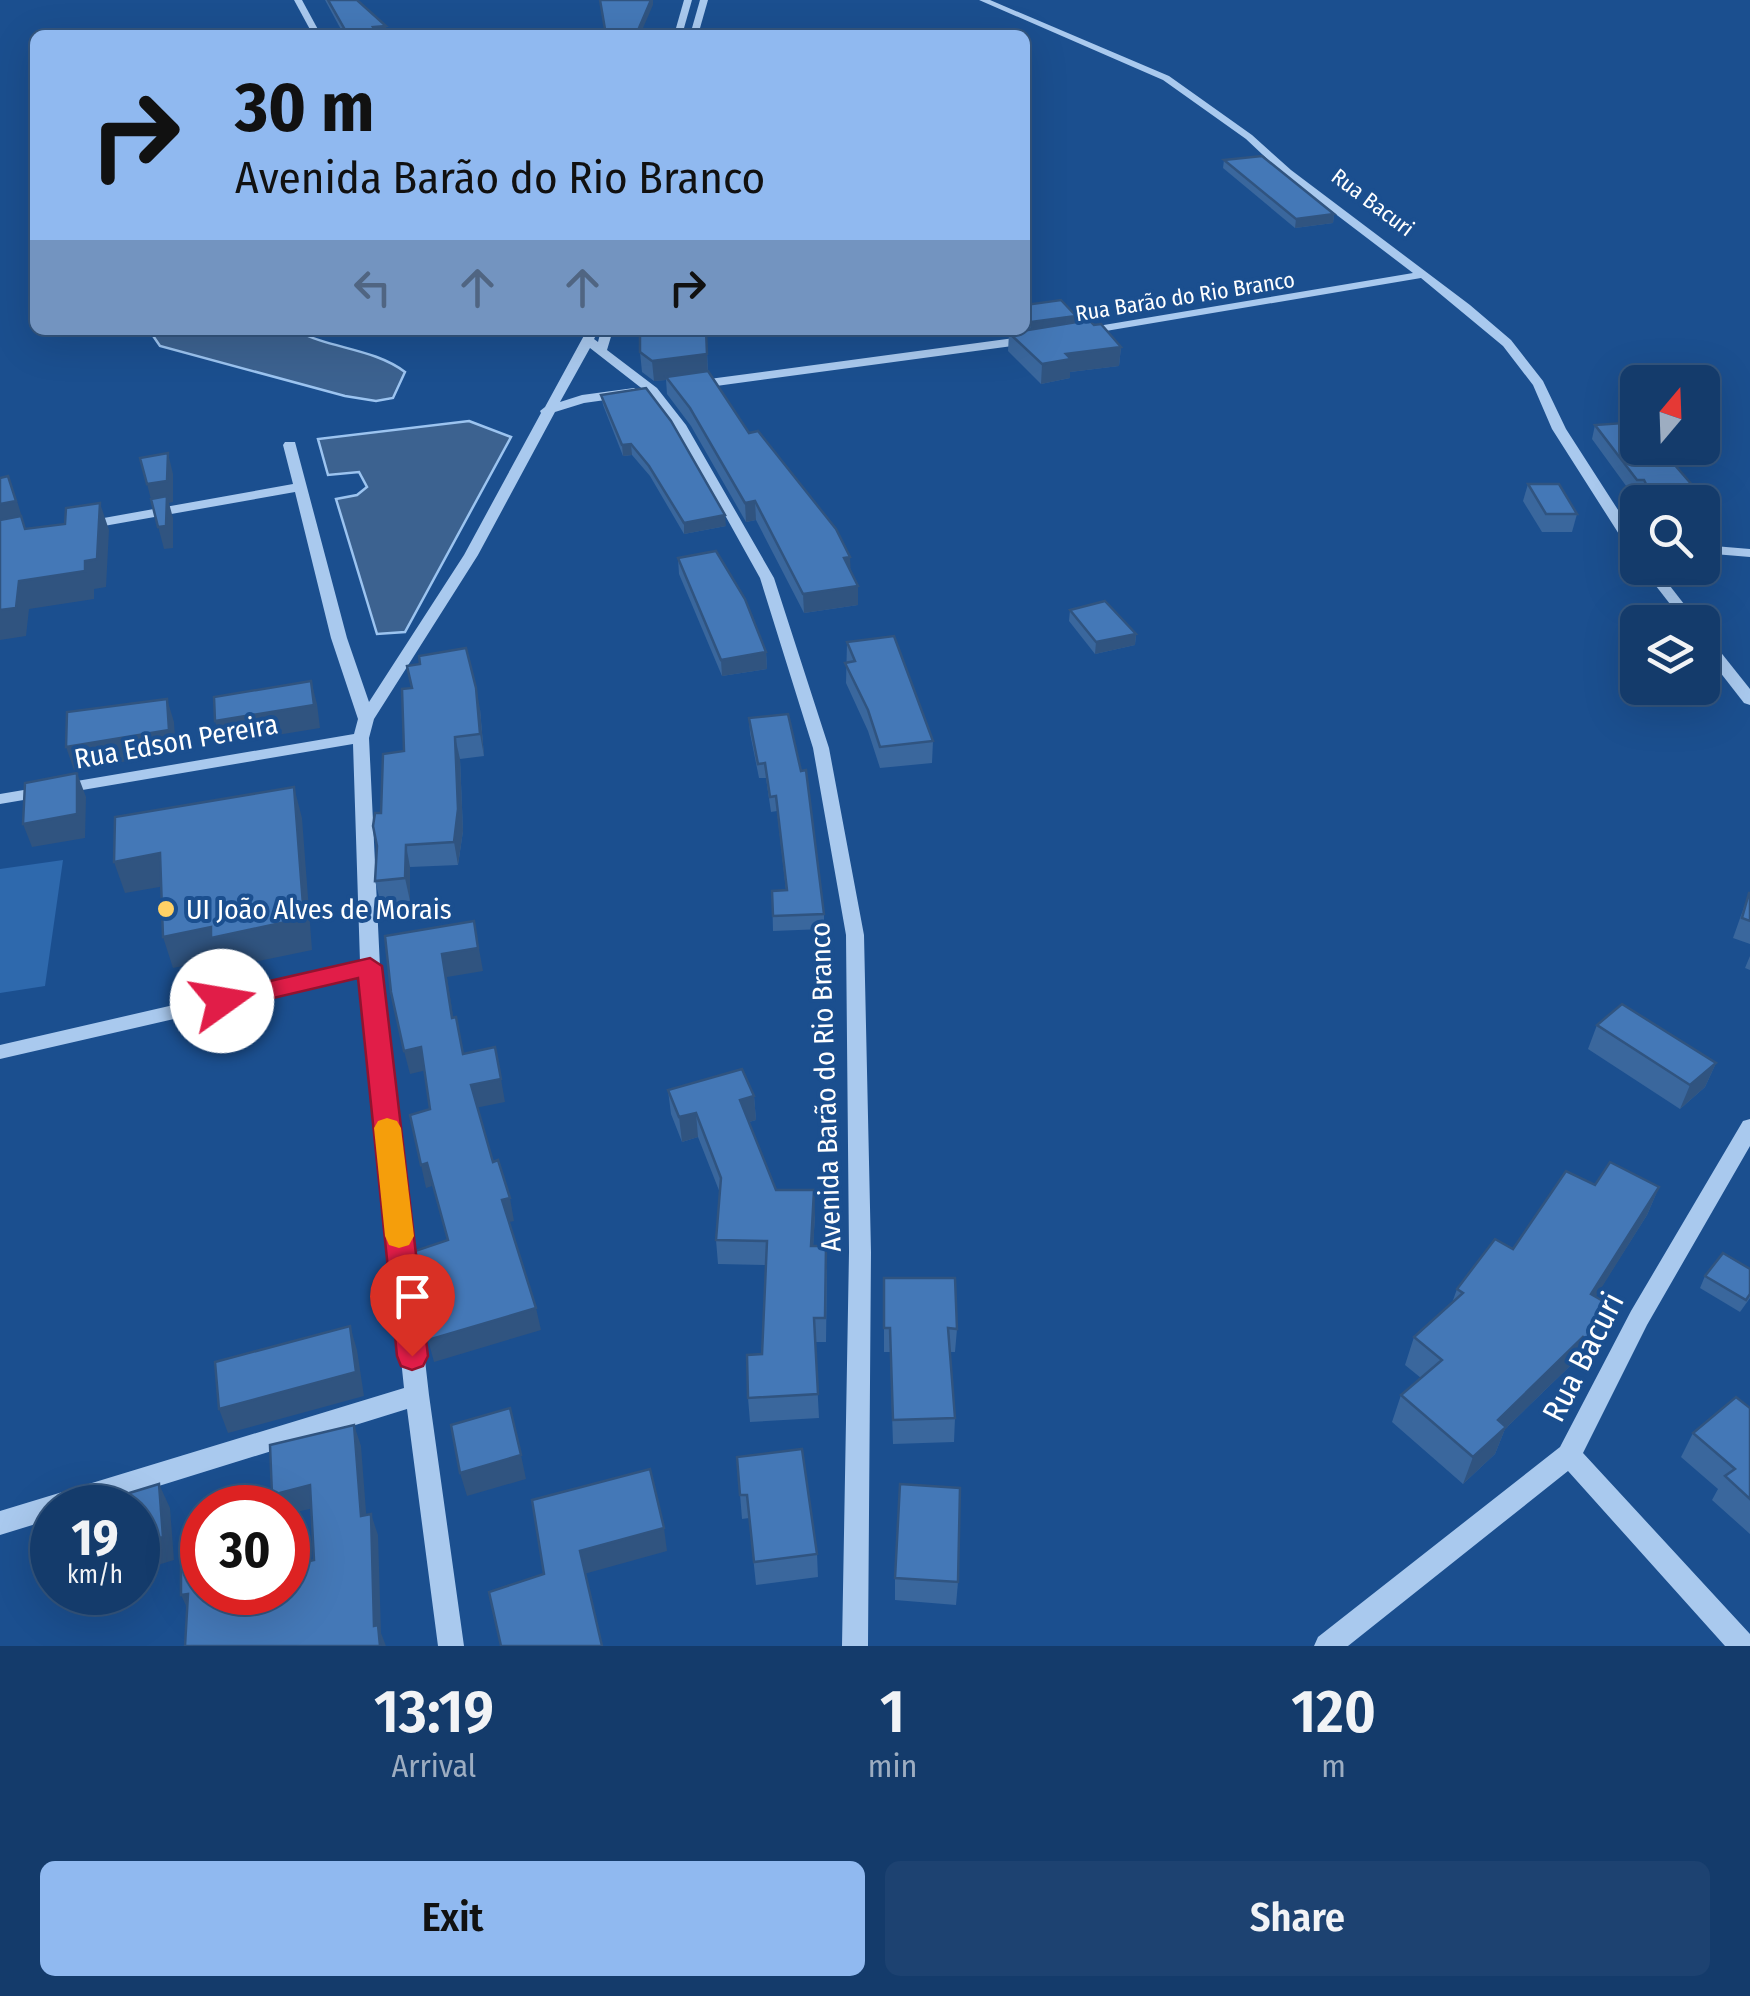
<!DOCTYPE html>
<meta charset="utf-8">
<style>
body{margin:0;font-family:"Fira Sans Condensed",sans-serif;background:#1d4271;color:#f1f3f6;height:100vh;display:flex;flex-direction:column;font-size:38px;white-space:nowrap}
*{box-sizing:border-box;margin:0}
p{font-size:32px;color:#9dadc1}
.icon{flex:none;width:55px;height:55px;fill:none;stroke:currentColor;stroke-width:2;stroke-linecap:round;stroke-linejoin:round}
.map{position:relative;height:1646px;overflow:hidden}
.drawer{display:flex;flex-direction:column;background:#143b6b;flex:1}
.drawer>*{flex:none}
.hud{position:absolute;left:30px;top:30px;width:1000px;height:305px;border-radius:15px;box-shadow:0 10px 40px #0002,0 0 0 2px #33557e;background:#90b9f0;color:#111;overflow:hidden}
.needle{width:65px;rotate:19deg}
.buttons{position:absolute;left:1620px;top:365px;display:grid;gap:20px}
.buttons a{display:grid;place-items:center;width:100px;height:100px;border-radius:15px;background:#143b6b;box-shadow:0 10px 40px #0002,0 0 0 2px #33557e;font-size:50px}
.speed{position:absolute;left:30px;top:1485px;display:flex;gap:20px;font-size:50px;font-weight:700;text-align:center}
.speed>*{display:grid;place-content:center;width:130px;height:130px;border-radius:50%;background:#143b6b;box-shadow:0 10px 40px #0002,0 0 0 2px #33557e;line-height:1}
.speed small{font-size:25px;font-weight:400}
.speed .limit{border:15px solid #d22;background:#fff;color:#111}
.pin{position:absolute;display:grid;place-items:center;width:85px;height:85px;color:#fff;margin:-102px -42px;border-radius:50% 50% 50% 0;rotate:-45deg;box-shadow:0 0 10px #0007}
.pin .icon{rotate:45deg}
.me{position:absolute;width:110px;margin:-55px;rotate:77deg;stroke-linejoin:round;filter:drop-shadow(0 0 8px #0008)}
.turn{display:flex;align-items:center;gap:35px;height:210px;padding:0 40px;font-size:45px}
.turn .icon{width:130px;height:130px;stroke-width:2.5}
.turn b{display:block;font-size:70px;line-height:85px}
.lanes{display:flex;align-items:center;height:95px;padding:0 40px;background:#0003;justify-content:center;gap:50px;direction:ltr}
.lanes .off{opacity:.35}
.eta{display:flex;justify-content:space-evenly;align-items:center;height:170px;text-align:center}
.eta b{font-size:60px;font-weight:600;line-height:70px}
.button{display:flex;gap:20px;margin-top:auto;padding:20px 40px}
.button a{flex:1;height:115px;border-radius:15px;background:#90b9f0;color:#111;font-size:40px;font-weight:600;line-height:115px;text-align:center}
.button a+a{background:#1d4271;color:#f1f3f6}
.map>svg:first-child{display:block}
</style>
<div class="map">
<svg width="1750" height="1646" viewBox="0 0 1750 1646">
<rect width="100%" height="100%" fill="#1b4f8f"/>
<polygon fill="#2e69ad" points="63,860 45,986 0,993 0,869"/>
<g fill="#3c6290" stroke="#9cc4f0" stroke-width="2.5">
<path d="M149 330H295C330 349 373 348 405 372L393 398 376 401 345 396 160 346Z"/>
<polygon points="469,421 511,437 405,632 377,634 336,499 357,495 367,487 359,472 328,475 318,439"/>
</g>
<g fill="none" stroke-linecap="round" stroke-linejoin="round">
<g fill="#a9c9ee" fill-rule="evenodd">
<polygon points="294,0 302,0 321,35 313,35"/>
<polygon points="684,0 692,0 682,35 674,35"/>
<polygon points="700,0 708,0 698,35 690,35"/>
<polygon points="979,0 990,0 1169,76 1252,135 1291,170 1470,305 1511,340 1543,381 1566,429 1638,541 1638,557 1631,553 1552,429 1533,385 1503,346 1421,278 1082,335 1082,329 1086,328 1413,273 1283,174 1246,139 1163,80"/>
<polygon points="587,330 599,330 594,339 598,342 601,330 613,330 607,350 657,388 686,425 774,578 829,748 864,935 871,1252 868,1646 842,1646 849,1252 846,935 813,748 760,578 716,499 675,429 649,394 590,348 560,402 582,395 634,388 640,392 634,396 584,403 555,412 478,555 374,719 369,738 380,967 429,1395 464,1646 438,1646 407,1409 88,1508 52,1508 52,1519 0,1535 0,1511 404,1388 361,976 0,1059 0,1045 360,962 353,744 0,804 0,794 354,734 358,719 331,638 295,492 87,529 80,525 87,521 293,484 283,445 285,442 295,442 347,638 369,702 464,555 541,413 540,411 545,407"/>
<polygon points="1030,336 1036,340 1034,343 694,389 688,385 694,381"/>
<polygon points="1702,545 1750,549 1750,557 1702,553"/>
<polygon points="1642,568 1656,568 1698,622 1684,622"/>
<polygon points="1702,634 1707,635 1750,689 1750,705 1744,703 1702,649"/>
<polygon points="1750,1119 1750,1146 1647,1325 1583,1453 1750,1634 1750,1646 1725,1646 1568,1471 1348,1646 1314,1646 1318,1637 1560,1447 1631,1311 1743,1121"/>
</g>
</g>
<g fill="#3a679d">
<polygon points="325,0 357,0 387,35 344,35"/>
<polygon points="1224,160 1334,214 1333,223 1295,228 1223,168"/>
<polygon points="1025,305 1076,322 1121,347 1119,366 1070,372 1070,378 1041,384 1008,351 1009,333 1028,330 1025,326"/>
<polygon points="706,330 708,372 749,433 851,572 858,605 804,613 756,520 746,522 691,426 667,394 666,380 654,381 642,372 640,352"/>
<polygon points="601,395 726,526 684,534 650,476 632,455 623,456 603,405"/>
<polygon points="1595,425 1701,502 1644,502 1640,494 1632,494 1592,439"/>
<polygon points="1528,484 1577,514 1572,532 1542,532 1523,501"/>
<polygon points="678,558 766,652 767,669 722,676 679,574"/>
<polygon points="1070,610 1136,634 1135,645 1095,654 1069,621"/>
<polygon points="847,642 933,741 932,763 880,768 868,731 846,683"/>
<polygon points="480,709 484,756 460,759 463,831 458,865 410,867 410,901 381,904 375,881 377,846 381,813 404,751"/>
<polygon points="749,718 824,914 824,929 773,931 772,891 786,890 777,811 771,812 766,778 759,778 750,733"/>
<polygon points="1749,893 1750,893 1750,944 1733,938"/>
<polygon points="1750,956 1750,970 1745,968"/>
<polygon points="1597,1025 1716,1063 1705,1087 1680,1109 1588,1049"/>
<polygon points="668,1090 754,1096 756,1120 749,1122 776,1190 815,1215 813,1246 827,1270 826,1342 815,1342 819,1418 750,1422 748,1398 762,1354 766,1265 718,1264 716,1240 720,1193 698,1137 682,1142 671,1114"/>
<polygon points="1595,1185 1659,1187 1647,1215 1595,1297 1598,1333 1575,1367 1571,1365 1505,1429 1495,1454 1463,1484 1392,1422 1401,1395 1421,1378 1405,1365 1414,1337 1452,1303 1457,1289 1513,1249"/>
<polygon points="1750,1269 1750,1298 1740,1312 1700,1288 1705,1276"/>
<polygon points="884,1278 957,1329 955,1352 950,1352 955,1418 954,1442 893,1444 890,1352 884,1352"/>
<polygon points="1750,1408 1750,1534 1712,1500 1718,1489 1681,1457 1693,1433"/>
<polygon points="737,1457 817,1554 818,1577 756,1585 749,1518 742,1519"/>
<polygon points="895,1578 958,1582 956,1605 895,1600"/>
</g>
<g fill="#305480">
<polygon points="651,0 653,0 653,5 640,35 636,35"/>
<polygon points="386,26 387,35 374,35 373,27"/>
<polygon points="1334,214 1333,223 1295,228 1296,219"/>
<polygon points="1076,316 1075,325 1030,332 1031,322"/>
<polygon points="1121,347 1119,366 1070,372 1070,378 1041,384 1042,364 1066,354"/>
<polygon points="707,354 708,374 666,377 666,380 654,381 652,361"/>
<polygon points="631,444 632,455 623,456 622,445"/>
<polygon points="168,453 173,474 173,502 169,503 173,518 173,548 164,549 147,484"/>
<polygon points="8,476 18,504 34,557 0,533 0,504"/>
<polygon points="755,501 756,520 746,522 745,503"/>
<polygon points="100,503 109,530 106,587 94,589 94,599 29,609 26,636 0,640 0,610 19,581 85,561"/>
<polygon points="725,515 726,526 684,534 684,523"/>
<polygon points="850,557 851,576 844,558"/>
<polygon points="858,586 858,605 804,613 803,594"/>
<polygon points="1136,634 1135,645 1095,654 1096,642"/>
<polygon points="766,652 767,669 722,676 721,660"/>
<polygon points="311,681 317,704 320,728 221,744 215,721"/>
<polygon points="476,688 480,709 484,756 480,734"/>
<polygon points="167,699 174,722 176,753 74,770 66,747"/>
<polygon points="455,737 460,759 463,831 458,865 454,842"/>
<polygon points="77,773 86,797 85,838 32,847 23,824"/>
<polygon points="294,787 302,818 312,950 221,969 218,959 173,968 163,937"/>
<polygon points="406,845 410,867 410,901 405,878"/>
<polygon points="160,853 171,885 125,893 114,862"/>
<polygon points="474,921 483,971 447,977 457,1041 442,954"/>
<polygon points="421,1047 427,1070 410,1074 404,1051"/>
<polygon points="1716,1063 1705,1087 1680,1109 1690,1085"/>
<polygon points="501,1079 505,1102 475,1108 471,1085"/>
<polygon points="754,1096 756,1120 742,1124 740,1100"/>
<polygon points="696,1113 698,1137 682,1142 679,1117"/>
<polygon points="427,1163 432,1186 426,1188 421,1165"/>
<polygon points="1659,1187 1647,1215 1580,1322 1591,1294"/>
<polygon points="814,1190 815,1215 812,1270 811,1246"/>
<polygon points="510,1198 514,1221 506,1223 502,1200"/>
<polygon points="1610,1305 1598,1333 1575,1367 1587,1340"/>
<polygon points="536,1308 541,1330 434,1362 428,1340"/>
<polygon points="350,1326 357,1350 364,1396 228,1433 219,1409"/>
<polygon points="1583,1337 1571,1365 1505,1429 1495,1454 1463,1484 1473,1457 1498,1420"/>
<polygon points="354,1425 361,1446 368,1537 361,1516"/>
<polygon points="521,1455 526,1479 467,1496 460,1473"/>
<polygon points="159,1484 170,1508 174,1560 138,1571 138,1544"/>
<polygon points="310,1485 318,1507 288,1514 288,1508 277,1508 272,1495"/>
<polygon points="371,1514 378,1535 381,1633 386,1646 380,1646 374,1626"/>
<polygon points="664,1528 667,1551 584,1574 580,1551"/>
<polygon points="188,1594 191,1616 181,1595"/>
</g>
<g fill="#4478b7" stroke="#305480" stroke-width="2.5">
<polygon points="328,0 357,0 386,26 373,27 378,35 348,35"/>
<polygon points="600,0 651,0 636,35 606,35"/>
<polygon points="1262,156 1334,214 1296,219 1224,160"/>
<polygon points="1061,300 1076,316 1031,322 1025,315 1025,305"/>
<polygon points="1089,320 1094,325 1101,324 1121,347 1066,354 1071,359 1042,364 1009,333"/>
<polygon points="640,330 706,330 707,354 652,361 640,352"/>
<polygon points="708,371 749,433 758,431 836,529 850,557 844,558 858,586 803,594 755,501 745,503 690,408 666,377"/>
<polygon points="646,388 671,421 725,515 684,523 649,466 631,444 622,445 601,395"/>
<polygon points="1638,422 1638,448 1660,448 1693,486 1701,502 1655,502 1644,480 1637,480 1595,425"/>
<polygon points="168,453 167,481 147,484 140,458"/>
<polygon points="8,476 16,501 0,504 0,478"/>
<polygon points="1528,484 1559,484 1577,514 1546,514"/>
<polygon points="167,496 166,526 158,527 151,499"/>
<polygon points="100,503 97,559 85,561 85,571 19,581 16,608 0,610 0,520 21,516 25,529 65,524 66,508"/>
<polygon points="716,551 745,599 766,652 721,660 678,558"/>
<polygon points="1105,601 1136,634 1096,642 1070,610"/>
<polygon points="894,636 933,741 880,747 868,710 845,663 855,661 847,642"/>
<polygon points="466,648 476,688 480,734 455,737 458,809 454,842 406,845 405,878 375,881 377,846 373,826 375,813 381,813 383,754 404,751 402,689 412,688 407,666 420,664 419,656"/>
<polygon points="311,681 314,705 215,721 214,697"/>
<polygon points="167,699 169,730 66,747 67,712"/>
<polygon points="788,714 801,771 806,770 824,914 773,916 772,891 787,890 776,796 770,797 765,763 758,764 749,718"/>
<polygon points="77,773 77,814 23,824 25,783"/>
<polygon points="294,787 304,918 211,938 211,927 163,937 160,853 114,862 115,817"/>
<polygon points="1749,893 1750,893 1750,921 1742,918"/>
<polygon points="474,921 478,948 442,954 452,1018 456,1017 463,1054 495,1047 501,1079 471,1085 493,1162 498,1160 510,1198 502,1200 536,1308 428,1340 418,1297 428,1294 415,1251 448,1240 427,1163 421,1165 410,1115 430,1109 421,1047 404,1051 391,992 385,936"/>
<polygon points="1622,1004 1716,1063 1690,1085 1597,1025"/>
<polygon points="742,1069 754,1096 740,1100 776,1190 814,1190 811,1246 826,1246 825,1318 814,1318 818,1394 748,1398 747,1355 762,1354 767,1241 716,1240 721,1178 696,1113 679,1117 668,1090"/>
<polygon points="1610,1162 1659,1187 1591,1294 1610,1305 1587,1340 1583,1337 1498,1420 1506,1427 1473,1457 1401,1395 1442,1360 1414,1337 1463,1293 1457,1289 1495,1239 1513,1249 1566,1171 1595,1185"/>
<polygon points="1723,1253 1750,1269 1750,1294 1746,1300 1705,1276"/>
<polygon points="884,1278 955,1278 957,1329 948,1328 955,1418 893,1420 890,1328 884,1328"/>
<polygon points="350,1326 356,1372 219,1409 215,1362"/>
<polygon points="1736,1397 1750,1408 1750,1499 1725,1476 1735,1469 1693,1433"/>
<polygon points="510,1408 521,1455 460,1473 451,1425"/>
<polygon points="354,1425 361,1516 371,1514 374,1626 378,1625 380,1646 185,1646 188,1594 181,1595 181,1557 202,1552 202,1592 288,1592 288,1566 314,1560 310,1485 272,1495 270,1445"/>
<polygon points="802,1449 817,1554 754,1562 747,1495 740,1495 737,1457"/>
<polygon points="650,1469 664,1528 580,1551 602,1646 501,1646 489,1592 544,1574 532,1500"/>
<polygon points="159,1484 163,1537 138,1544 138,1508 113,1508 113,1498"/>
<polygon points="900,1484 960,1488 958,1582 895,1578"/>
</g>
<polygon fill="#e11d48" stroke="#92132f" stroke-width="2.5" points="370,958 382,966 428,1356 423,1366 412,1370 401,1366 397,1356 358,978 222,1010 213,1007 209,1001 213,994 222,992"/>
<polygon fill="#f59e0b" points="387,1118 397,1121 401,1128 414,1236 409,1245 399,1248 389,1245 385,1236 374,1128 378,1121"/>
<circle fill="#ffd166" stroke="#1b4f8f" stroke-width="4" cx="166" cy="909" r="10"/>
<g text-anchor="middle" stroke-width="8" stroke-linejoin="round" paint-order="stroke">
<g font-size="22" fill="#fff" stroke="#1b4f8f">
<text transform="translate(1373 202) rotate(37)" y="8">Rua Bacuri</text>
<text transform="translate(1185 296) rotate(-9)" y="8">Rua Barão do Rio Branco</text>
</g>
<g font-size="28" fill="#fff" stroke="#1b4f8f">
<text transform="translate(176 741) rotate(-10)" y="10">Rua Edson Pereira</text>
<text transform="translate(825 1087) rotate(-92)" y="10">Avenida Barão do Rio Branco</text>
</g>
<g font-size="28" fill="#fff" stroke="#1b4f8f" text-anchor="start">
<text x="186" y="919">UI João Alves de Morais</text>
</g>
<g font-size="32" fill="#fff" stroke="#1b4f8f">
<text transform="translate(1583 1357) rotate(-63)" y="11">Rua Bacuri</text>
</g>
</g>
</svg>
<div class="buttons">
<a><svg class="needle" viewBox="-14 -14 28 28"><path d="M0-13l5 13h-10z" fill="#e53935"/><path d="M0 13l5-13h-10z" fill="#9dadc1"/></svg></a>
<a><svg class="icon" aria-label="search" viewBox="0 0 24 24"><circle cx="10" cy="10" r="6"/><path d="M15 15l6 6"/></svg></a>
<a><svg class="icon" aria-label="layers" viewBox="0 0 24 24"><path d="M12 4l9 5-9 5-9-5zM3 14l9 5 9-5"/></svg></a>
</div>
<div class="speed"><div>19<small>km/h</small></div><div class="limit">30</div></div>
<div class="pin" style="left:412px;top:1356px;background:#d93025"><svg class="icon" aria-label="arrive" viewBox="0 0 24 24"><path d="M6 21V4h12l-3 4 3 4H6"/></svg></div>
<svg class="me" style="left:222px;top:1001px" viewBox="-20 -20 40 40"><circle r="19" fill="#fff"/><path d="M0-13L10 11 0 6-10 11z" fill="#e11d48"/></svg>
<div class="hud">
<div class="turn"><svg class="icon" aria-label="right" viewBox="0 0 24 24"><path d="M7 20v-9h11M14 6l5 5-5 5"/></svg><div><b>30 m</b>Avenida Barão do Rio Branco</div></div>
<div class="lanes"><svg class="icon off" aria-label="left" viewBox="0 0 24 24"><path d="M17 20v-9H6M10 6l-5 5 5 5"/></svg><svg class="icon off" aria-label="ahead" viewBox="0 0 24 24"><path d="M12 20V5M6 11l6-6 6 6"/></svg><svg class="icon off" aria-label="ahead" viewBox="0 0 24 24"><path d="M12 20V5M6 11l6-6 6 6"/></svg><svg class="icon" aria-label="right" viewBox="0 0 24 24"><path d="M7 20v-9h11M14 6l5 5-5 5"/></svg></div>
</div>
</div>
<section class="drawer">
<div class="eta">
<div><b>13:19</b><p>Arrival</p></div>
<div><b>1</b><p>min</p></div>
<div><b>120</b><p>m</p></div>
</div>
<div class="button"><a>Exit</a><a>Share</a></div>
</section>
